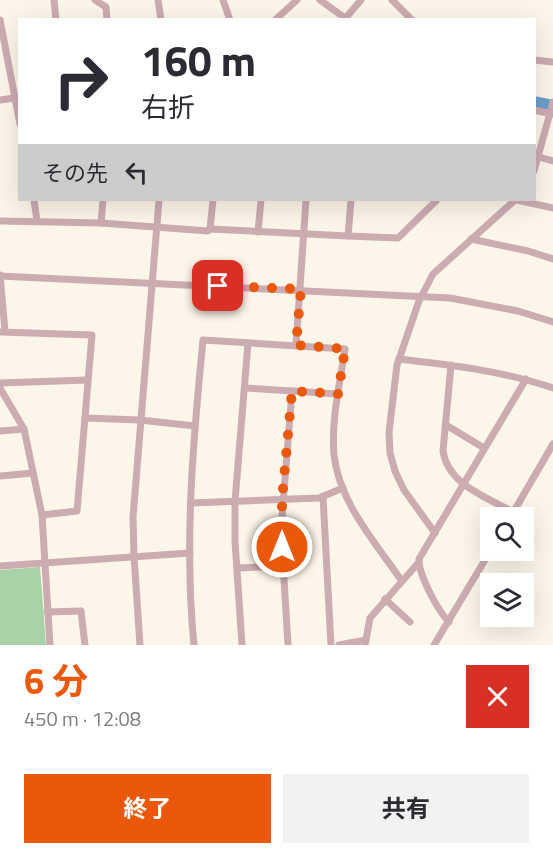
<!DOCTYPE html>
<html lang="ja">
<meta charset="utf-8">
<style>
body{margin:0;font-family:"Titillium Web","Noto Sans JP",sans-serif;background:#f2f2f3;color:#2b2b33;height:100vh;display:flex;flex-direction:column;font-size:22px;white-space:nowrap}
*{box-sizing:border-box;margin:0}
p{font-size:20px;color:#7c7c81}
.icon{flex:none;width:33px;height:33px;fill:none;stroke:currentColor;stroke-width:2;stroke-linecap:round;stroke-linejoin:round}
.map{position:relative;height:645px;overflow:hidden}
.side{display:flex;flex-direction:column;background:#fff;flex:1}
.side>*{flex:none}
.banner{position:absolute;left:18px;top:18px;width:518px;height:183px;border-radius:0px;box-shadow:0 6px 24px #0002;background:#fff;color:#2b2b33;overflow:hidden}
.fabs{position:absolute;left:480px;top:507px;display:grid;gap:12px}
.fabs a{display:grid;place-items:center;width:54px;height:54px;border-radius:0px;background:#fff;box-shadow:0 6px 24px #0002;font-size:30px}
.pin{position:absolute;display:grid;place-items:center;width:51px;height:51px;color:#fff;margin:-26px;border-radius:12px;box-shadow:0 3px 9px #0006}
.me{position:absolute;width:66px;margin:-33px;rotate:0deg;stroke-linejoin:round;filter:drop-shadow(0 0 4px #0008)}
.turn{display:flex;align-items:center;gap:21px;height:126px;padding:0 24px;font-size:27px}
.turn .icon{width:78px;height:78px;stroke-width:2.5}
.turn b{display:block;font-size:42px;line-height:51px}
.then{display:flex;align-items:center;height:57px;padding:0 24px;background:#0003;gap:12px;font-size:22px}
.round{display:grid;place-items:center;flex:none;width:63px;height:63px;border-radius:0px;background:#f2f2f3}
.head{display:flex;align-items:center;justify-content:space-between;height:102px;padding:0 24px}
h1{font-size:36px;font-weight:700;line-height:45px;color:#ea580c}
.action{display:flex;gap:12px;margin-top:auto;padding:12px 24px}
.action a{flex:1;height:69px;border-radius:0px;background:#ea580c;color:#fff;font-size:24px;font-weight:700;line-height:69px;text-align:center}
.action a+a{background:#f2f2f3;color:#2b2b33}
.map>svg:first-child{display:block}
</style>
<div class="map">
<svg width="553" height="645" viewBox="0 0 553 645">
<rect width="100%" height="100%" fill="#fcf5e9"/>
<polygon fill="#a8d2a8" points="40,567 46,645 0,645 0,570"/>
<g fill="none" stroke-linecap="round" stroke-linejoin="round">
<polyline stroke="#689fca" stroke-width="12" points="534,102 553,106"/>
<g stroke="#ccabb1" stroke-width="7">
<polyline points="54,0 56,20"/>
<polyline points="95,0 106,7 107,20"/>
<polyline points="158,0 161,20"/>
<polyline points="223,0 230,20"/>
<polyline points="320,0 345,18"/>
<polyline points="392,0 412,20"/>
<polyline points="0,20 20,124"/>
<polyline points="275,20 297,0"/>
<polyline points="344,20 361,0"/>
<polyline points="534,60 553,62"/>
<polyline points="0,100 14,98"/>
<polyline points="534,110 552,114"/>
<polyline points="535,156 553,161"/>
<polyline points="534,171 553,102"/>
<polyline points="34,200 37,221"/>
<polyline points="213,200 210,229 348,236 351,200"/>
<polyline points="517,200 553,208"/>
<polyline points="0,221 101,223 208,231 210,229"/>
<polyline points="101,223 103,200"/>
<polyline points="258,232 261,200"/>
<polyline points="348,236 398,238 436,201"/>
<polyline points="471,239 528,251 553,259"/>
<polyline points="0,275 5,331"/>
<polyline points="0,276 450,298 518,311 553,322"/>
<polyline points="0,332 92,335 77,511 42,515"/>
<polyline points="296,345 306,200"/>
<path d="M399 359C451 365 503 371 553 388"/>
<path d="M451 365 443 451C448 485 487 497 513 512"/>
<polyline points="0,383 87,380"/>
<polyline points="0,388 24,429 42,515 50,645"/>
<polyline points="245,388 338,394"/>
<polyline points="85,418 140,420 195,426"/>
<polyline points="446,425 484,448"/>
<polyline points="0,431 24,429"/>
<polyline points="0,476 33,473"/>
<polyline points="323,497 331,645"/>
<polyline points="191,503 319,498 343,488"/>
<polyline points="510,518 553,444"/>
<polyline points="435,533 404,490 395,471 390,453 389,432 397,365 419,301 433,274 515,200"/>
<polyline points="0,566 190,553"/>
<polyline points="237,568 283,566"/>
<polyline points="385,599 410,622"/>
<polyline points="47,612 81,611 85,645"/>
<path d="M449 622C438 611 418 574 419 559L526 379"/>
<polyline points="140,645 134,556 133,517 159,200"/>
<path d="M194 645C184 544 193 441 203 340L345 349C340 383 331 420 334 455 339 502 375 542 401 580"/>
<polyline points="242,645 235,541 235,501 248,343"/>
<polyline points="288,645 281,530 292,391"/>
<polyline points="339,645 366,640"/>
<polyline points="365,645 370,618 419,562"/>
<polyline points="434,645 491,550"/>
</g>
</g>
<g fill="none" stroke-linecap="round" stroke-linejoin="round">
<polyline stroke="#ea580c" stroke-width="10" stroke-dasharray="0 18" points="218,286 301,289 296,345 345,349 338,394 292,391 282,499 282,547"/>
</g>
</svg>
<div class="fabs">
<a><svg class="icon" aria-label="search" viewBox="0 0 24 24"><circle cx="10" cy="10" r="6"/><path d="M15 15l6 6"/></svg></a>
<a><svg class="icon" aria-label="layers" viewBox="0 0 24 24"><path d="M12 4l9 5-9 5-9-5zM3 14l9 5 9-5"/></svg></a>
</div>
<div class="pin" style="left:218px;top:286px;background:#d93025"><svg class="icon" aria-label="arrive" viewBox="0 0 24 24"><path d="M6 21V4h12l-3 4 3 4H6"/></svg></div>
<svg class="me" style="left:282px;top:547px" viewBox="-20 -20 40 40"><circle r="17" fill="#ea580c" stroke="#fff" stroke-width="3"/><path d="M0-11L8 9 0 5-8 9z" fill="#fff"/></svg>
<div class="banner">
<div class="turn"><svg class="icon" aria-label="right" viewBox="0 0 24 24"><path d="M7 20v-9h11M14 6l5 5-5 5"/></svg><div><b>160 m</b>右折</div></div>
<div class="then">その先<svg class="icon" aria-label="left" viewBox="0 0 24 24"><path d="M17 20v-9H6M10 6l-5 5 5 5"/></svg></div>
</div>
</div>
<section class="side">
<div class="head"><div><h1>6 分</h1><p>450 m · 12:08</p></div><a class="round" style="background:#d93025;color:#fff"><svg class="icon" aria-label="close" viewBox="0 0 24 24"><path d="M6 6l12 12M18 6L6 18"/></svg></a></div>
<div class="action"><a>終了</a><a>共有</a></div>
</section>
